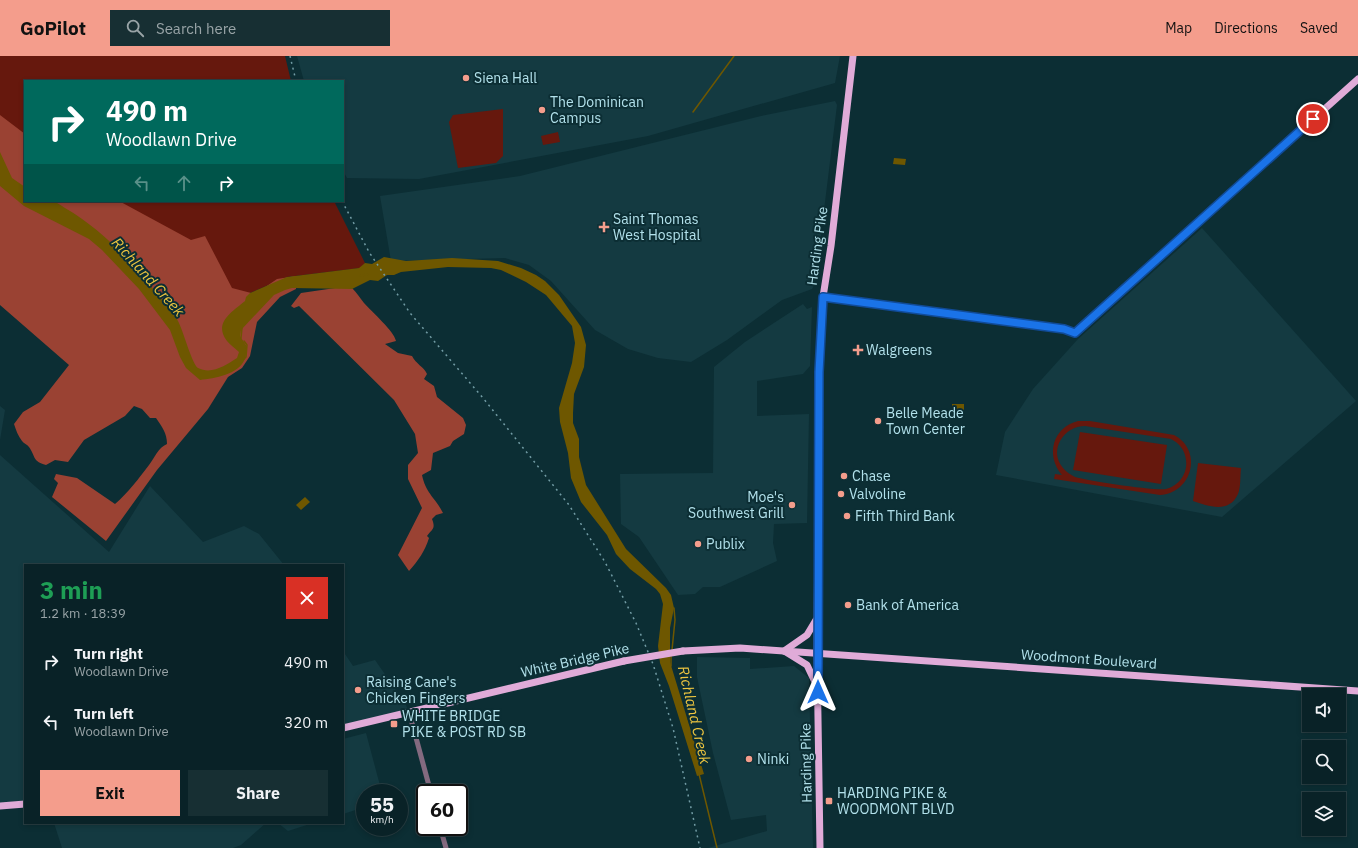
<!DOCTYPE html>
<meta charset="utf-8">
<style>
body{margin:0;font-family:"IBM Plex Sans",sans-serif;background:#172f33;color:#f1f3f6;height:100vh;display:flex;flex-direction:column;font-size:15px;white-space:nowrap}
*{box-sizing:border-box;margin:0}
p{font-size:13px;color:#99a4a7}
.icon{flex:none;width:22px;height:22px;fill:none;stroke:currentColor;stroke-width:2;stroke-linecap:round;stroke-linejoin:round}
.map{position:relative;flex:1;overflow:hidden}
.details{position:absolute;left:24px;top:508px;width:320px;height:260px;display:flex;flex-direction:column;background:#092227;border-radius:0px;box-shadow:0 2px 6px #0003,0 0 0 1px #293f44}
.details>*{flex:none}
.guide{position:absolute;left:24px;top:24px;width:320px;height:122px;border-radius:0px;box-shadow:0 2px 6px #0003,0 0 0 1px #293f44;background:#00695c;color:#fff;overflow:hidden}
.buttons{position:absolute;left:1302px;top:632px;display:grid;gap:8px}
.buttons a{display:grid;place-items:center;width:44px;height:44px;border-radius:0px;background:#092227;box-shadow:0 2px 6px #0003,0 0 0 1px #293f44;font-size:20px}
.speed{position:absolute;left:356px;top:728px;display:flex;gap:8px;font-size:20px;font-weight:700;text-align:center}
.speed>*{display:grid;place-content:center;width:52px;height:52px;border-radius:50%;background:#092227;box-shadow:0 2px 6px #0003,0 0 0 1px #293f44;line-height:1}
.speed small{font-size:10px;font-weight:400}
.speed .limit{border:2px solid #111;border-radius:6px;background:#fff;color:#111}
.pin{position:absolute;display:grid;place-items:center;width:34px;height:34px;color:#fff;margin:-17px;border:2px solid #fff;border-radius:50%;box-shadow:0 1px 4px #0007}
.me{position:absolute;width:44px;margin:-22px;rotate:0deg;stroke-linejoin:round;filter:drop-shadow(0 0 3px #0008)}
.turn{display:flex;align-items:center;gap:14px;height:84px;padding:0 16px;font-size:18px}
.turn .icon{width:52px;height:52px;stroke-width:2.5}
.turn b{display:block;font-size:28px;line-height:34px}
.lanes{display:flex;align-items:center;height:38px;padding:0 16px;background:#0003;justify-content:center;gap:20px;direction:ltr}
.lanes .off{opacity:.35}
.round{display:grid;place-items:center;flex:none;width:42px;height:42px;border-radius:0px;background:#172f33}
.summary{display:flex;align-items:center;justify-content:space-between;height:68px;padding:0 16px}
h1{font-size:24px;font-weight:700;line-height:30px;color:#1e9e55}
.primary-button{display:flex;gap:8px;margin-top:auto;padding:8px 16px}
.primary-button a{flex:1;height:46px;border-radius:0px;background:#f49d8c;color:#111;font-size:16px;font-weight:700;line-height:46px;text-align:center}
.primary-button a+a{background:#172f33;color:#f1f3f6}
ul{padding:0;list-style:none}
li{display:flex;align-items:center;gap:12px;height:60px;padding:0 16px}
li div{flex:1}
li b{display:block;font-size:15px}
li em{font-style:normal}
header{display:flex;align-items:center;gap:24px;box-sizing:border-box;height:56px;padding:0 20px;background:#f49d8c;color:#111}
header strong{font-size:19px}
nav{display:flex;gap:22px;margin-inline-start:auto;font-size:14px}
.search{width:280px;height:36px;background:#172f33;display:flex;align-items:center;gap:10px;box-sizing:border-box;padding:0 14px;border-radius:0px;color:#99a4a7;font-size:15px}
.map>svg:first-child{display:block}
</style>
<header>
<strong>GoPilot</strong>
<div class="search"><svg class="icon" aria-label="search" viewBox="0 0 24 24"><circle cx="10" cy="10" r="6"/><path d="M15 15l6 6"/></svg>Search here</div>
<nav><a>Map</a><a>Directions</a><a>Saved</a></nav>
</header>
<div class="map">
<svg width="1358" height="792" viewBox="0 0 1358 792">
<rect width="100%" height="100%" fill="#0c2e34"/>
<g fill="#143a41">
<polygon points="297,0 840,0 835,27 648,80 419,123 347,122 343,115 343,25 304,25"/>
<polygon points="835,45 837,49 815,227 812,233 782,244 727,284 691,306 658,302 628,293 595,274 551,225 529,209 505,202 391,205 380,140 520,120 761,60"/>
<polygon points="1202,172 1356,345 1222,461 996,419 1005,376 1033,333 1078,283"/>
<polygon points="803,248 807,253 812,251 810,310 803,318 757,325 757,360 809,358 807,467 774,468 773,487 777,505 720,531 703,531 695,538 678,539 639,481 621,468 620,418 713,417 714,311 745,286"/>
<polygon points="0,350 5,354 0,384"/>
<polygon points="0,399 109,496 150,430 203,486 244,470 259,478 284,509 25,509 25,745 0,747"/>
<polygon points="343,595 353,610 375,604 405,647 409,656 343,672"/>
<polygon points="697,601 750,602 750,613 794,610 809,622 813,792 708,792 767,775 766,759 731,764 713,697 697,621"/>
<polygon points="366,677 382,737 365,737 365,751 343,758 343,683"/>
<polygon points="54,767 266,767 241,789 233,792 62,792"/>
<polygon points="278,767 313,767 288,775"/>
</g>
<g fill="#66180d" fill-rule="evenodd">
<polygon points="0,0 285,0 291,25 25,25 25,131 0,96"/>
<polygon points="503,53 503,100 496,107 458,112 449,66 453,59"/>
<polygon points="558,76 560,86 543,89 541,80"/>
<polygon points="52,145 334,145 365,207 360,212 287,221 250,237 246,241"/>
<path d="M1078 365H1090L1174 379C1203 394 1193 437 1160 439L1054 423 1055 418 1062 419C1045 399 1053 371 1078 365ZM1085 370 1171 383C1179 387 1185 394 1186 404 1188 417 1179 430 1166 433 1154 435 1089 425 1075 421 1071 419 1066 416 1063 412 1048 394 1064 370 1085 370Z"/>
<polygon points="1080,376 1167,389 1161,428 1073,414"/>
<path d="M1198 407 1241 412C1240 420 1241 431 1238 438 1229 458 1208 450 1193 445Z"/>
</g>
<g fill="#9a4233">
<path d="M0 59 25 78V145H119L191 184 205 180 232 232 255 238 277 223 296 220V233L280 241 257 266 250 300 242 312 228 321 208 353 157 414 106 485 52 441 58 427 54 423 56 418 77 422 115 448C128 437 139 422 149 409 155 401 158 392 167 388 167 377 162 371 156 362H150L142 353 134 350 125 360 84 384 68 406 55 404 46 409C32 405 36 401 29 391 27 388 24 388 22 385 18 380 16 374 14 368L23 356 40 346 69 309 0 249Z"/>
<path d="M342 231 352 232C357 237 360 242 364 247 372 256 394 275 396 285L385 288 398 297 412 300C416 308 424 311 427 318L424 323 434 330 437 341 463 362 466 369 464 378 453 385 450 390 433 397 431 414 422 419C426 438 435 441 443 457L436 459 432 463C436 473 432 473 427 480L429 482C425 495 418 505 409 515L398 499 422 452 408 423V409L418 397 415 378 394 344 299 250 294 252 291 250 301 237Z"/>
</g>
<g fill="#6e5700">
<path d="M0 96 12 122 25 131V145C33 145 44 143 52 145 57 146 62 150 65 152 101 173 128 202 154 234 163 244 172 253 178 265 183 274 192 308 198 312 212 319 226 309 237 302L239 296C235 292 230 289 227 285 213 267 232 256 245 245L246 241 250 237 287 221 359 212 365 207 372 208 384 201 406 205 452 202 498 205 521 212 536 219 545 225 559 239 581 271 586 289 584 311 574 338 573 357V367L579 383V401L586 429 626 493 666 532 671 539 674 552 670 572V606L704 718 697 720 669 630 660 607 658 590 663 548 660 538 656 533 630 513 616 498 607 479 581 446 571 422 568 397 560 366 559 352 572 307 575 287 572 270 546 239 526 226 501 214 491 212 448 211 401 216 394 219H387L378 225 370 224 352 233 292 232 285 234 274 239 241 274 240 280 247 291C246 295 246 300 245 303 238 319 215 322 200 324L186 312 180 301 170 274 139 233 102 194 89 183 24 150 0 130Z"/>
<polygon points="894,102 906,103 905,109 893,108"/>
<rect x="952" y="348" width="12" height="6"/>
<polygon points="305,441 310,446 301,454 296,449"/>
</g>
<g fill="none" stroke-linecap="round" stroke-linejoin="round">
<g stroke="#6e5700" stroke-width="1.5">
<polyline points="693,56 734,0"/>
<polyline points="360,220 368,218"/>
<polyline points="241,282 242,272"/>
<polyline points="244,285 247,289 246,301 244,303"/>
<polyline points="672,594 675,564 674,552"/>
<polyline points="671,610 671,600"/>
<polyline points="699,718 717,792"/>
</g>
<g stroke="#846a80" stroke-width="5">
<polyline points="409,656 431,737"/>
<polyline points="440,771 446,792"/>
</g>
<g stroke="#e0abd8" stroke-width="7">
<polyline points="823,241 1064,273 1075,277 1358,23"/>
<polyline points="683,595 740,592 1358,635"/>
<polyline points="784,595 807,579 816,564"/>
<polyline points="786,596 807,609 816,628"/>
<polyline points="343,672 624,605"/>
<polyline points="0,750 25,748"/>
<polyline points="820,792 817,597 819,315 823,241 831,190 853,0"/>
</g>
<g stroke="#729ca5" stroke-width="1.5" stroke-dasharray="2 4" stroke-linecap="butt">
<polyline points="290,0 296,25"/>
<polyline points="342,145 369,196 410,257 483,342 569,449 605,506 636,567 653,608 673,672 700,792"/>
</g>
<polyline stroke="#e0abd8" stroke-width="7" points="624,605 683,595"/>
</g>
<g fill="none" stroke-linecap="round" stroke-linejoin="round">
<g stroke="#114b97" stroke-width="10">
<polyline id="route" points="818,636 819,316 823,241 1064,273 1075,277 1313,63"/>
</g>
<use href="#route" stroke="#1a73e8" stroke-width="7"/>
</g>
<g fill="#f49d8c" stroke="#0c2e34" stroke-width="1.5">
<circle cx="466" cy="22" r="4"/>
<circle cx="542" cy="54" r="4"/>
<path d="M602 165h4v4h4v4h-4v4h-4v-4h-4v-4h4z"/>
<path d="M856 288h4v4h4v4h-4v4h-4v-4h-4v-4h4z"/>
<circle cx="878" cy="365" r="4"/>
<circle cx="844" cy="420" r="4"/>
<circle cx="841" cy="438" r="4"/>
<circle cx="792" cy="449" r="4"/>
<circle cx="847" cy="460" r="4"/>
<circle cx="698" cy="488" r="4"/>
<circle cx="848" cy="549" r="4"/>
<circle cx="358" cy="634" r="4"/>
<rect x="390" y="664" width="8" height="8" rx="2"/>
<circle cx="749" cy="703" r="4"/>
<rect x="825" y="741" width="8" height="8" rx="2"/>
</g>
<g text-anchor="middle" stroke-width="4" stroke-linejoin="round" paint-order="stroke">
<g font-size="14" fill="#b2e1eb" stroke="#0c2e34" text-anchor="start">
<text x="474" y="27">Siena Hall</text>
<text x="550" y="51">The Dominican<tspan x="550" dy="16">Campus</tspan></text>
<text x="613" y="168">Saint Thomas<tspan x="613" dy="16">West Hospital</tspan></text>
<text x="866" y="299">Walgreens</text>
<text x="886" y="362">Belle Meade<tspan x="886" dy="16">Town Center</tspan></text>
<text x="852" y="425">Chase</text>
<text x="849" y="443">Valvoline</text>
<text x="784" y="446" text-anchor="end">Moe's<tspan x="784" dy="16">Southwest Grill</tspan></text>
<text x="855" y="465">Fifth Third Bank</text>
<text x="706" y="493">Publix</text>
<text x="856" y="554">Bank of America</text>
<text x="366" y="631">Raising Cane's<tspan x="366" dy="16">Chicken Fingers</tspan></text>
<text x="402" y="665">WHITE BRIDGE<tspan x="402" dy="16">PIKE &amp; POST RD SB</tspan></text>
<text x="757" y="708">Ninki</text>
<text x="837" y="742">HARDING PIKE &amp;<tspan x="837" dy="16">WOODMONT BLVD</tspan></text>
</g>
<g font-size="14" fill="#b2e1eb" stroke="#0c2e34">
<text transform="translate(817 190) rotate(-82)" y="5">Harding Pike</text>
<text transform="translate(1089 603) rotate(4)" y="5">Woodmont Boulevard</text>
<text transform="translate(575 604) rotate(-13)" y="5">White Bridge Pike</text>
<text transform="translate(806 707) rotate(-91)" y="5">Harding Pike</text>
</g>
<g font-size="15" font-style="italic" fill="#edc540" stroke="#0c2e34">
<text transform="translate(148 221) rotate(48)" y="5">Richland Creek</text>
<text transform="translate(694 659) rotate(77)" y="5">Richland Creek</text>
</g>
</g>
</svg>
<div class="buttons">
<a><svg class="icon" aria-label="sound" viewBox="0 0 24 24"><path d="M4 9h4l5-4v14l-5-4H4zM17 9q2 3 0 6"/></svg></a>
<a><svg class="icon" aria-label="search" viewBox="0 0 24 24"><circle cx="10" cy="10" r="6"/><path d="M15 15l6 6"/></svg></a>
<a><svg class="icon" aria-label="layers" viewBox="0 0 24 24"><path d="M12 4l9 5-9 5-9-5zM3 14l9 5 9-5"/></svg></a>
</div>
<div class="speed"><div>55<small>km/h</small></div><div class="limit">60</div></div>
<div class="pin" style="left:1313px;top:63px;background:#d93025"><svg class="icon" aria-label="arrive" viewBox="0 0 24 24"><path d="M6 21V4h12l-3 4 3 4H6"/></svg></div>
<svg class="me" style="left:818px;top:636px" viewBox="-20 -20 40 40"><path d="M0-17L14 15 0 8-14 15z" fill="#1a73e8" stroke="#fff" stroke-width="4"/></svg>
<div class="guide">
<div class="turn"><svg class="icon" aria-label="right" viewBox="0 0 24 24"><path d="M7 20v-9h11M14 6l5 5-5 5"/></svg><div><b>490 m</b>Woodlawn Drive</div></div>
<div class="lanes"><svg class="icon off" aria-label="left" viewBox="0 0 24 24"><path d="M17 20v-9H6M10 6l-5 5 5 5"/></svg><svg class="icon off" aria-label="ahead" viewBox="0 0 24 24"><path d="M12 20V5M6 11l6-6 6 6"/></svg><svg class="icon" aria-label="right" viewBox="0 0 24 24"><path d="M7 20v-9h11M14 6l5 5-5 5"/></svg></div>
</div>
<section class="details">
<div class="summary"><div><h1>3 min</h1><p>1.2 km · 18:39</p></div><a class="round" style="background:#d93025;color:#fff"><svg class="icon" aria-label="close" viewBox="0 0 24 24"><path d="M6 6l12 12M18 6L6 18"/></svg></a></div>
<ul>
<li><svg class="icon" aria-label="right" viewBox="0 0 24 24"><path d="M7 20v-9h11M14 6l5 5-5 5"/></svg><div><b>Turn right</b><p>Woodlawn Drive</p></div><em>490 m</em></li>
<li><svg class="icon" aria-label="left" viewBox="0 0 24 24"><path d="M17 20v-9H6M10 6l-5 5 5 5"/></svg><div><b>Turn left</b><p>Woodlawn Drive</p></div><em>320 m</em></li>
</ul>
<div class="primary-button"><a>Exit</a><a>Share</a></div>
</section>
</div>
